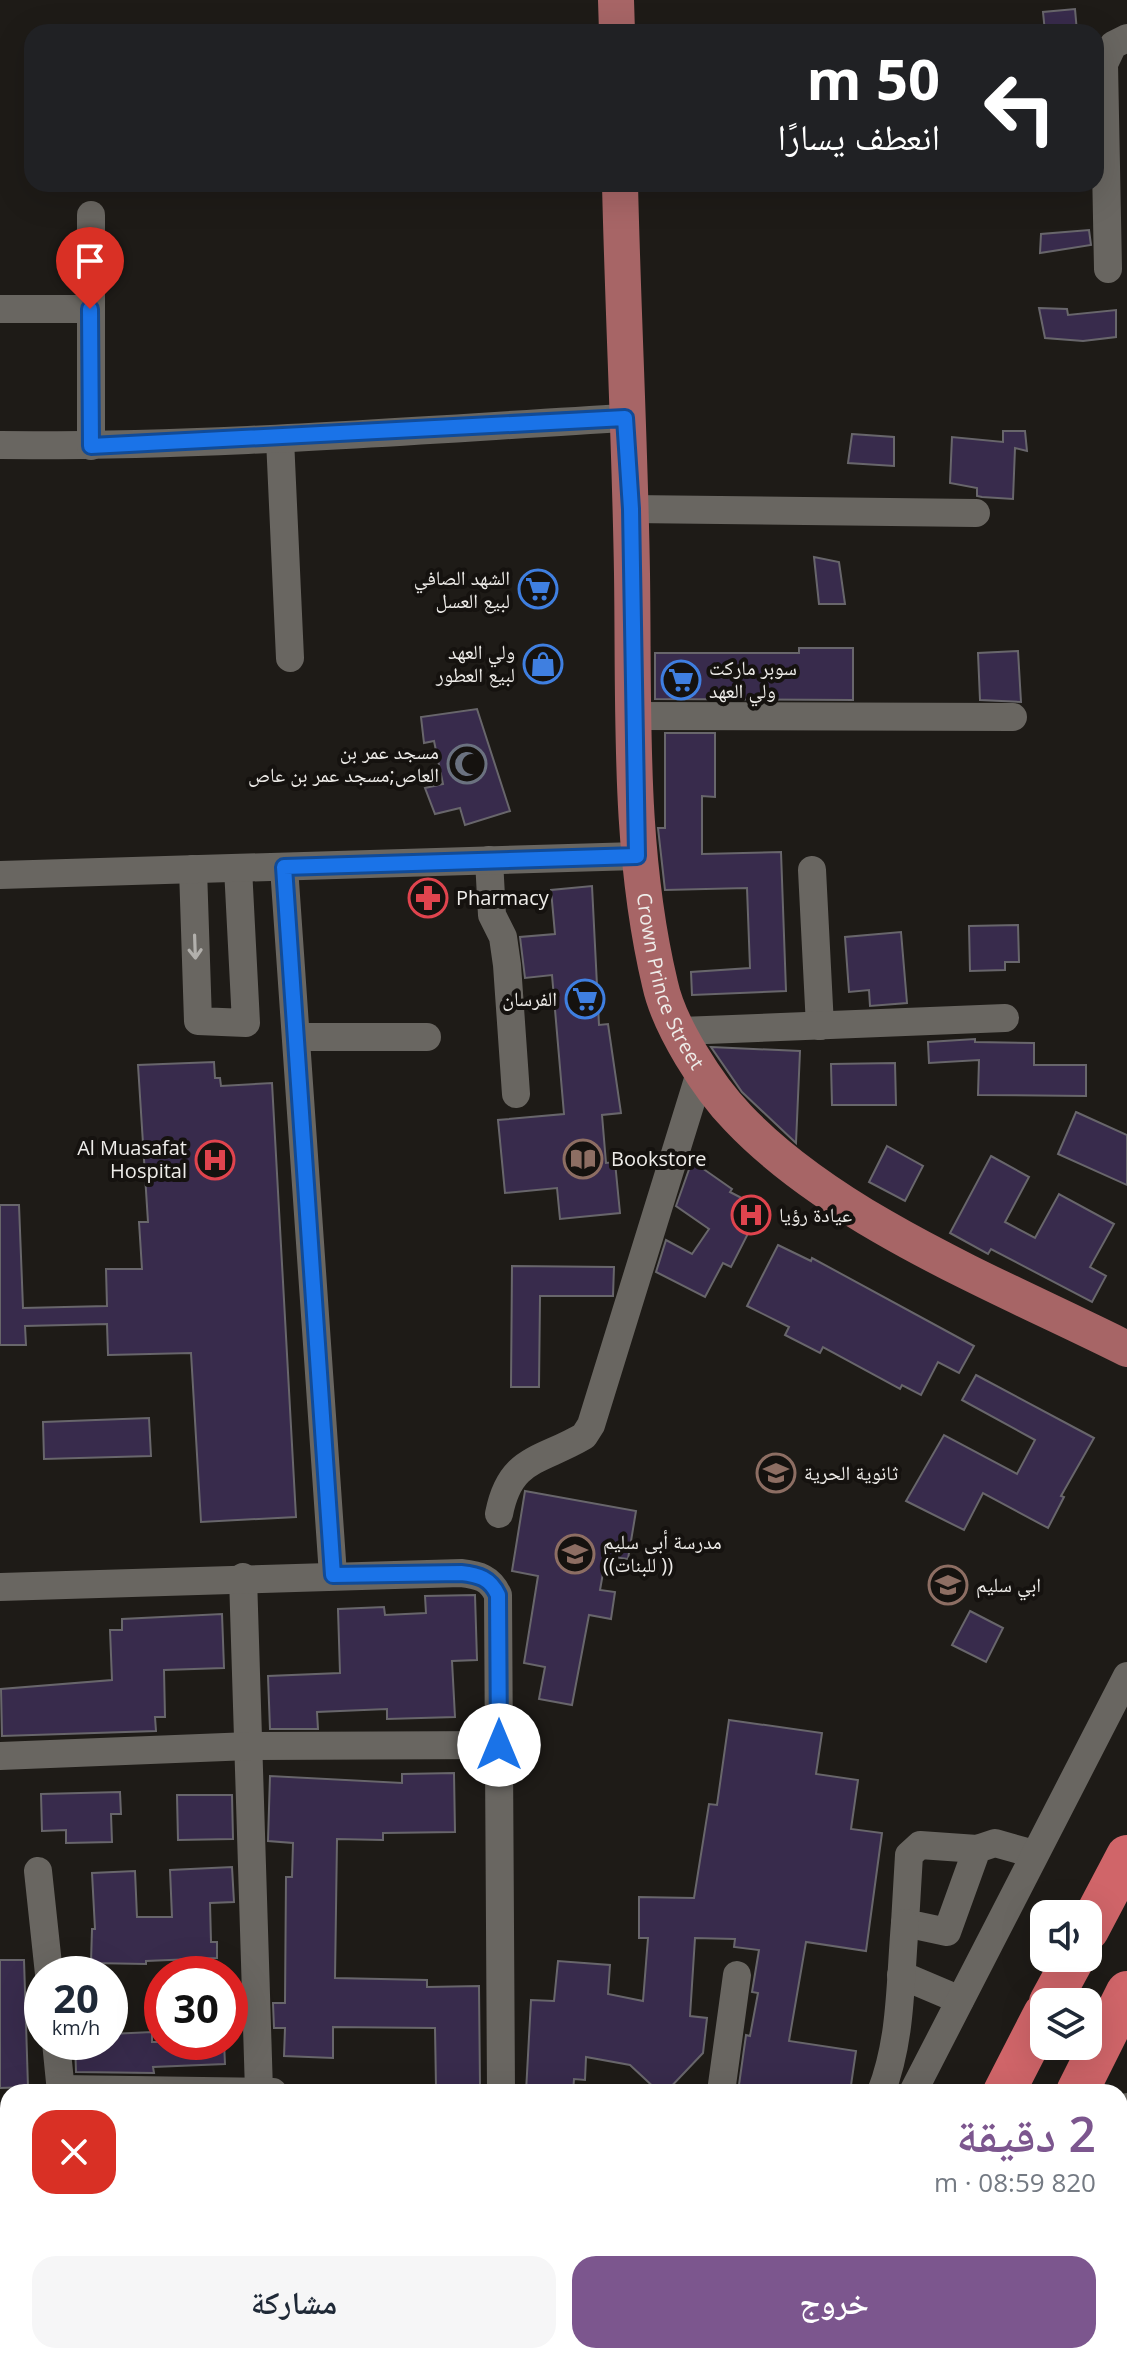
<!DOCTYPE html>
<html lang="ar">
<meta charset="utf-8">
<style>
body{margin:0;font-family:"Open Sans","Noto Naskh Arabic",sans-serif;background:#f6f6f7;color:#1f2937;direction:rtl;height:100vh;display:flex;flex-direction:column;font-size:30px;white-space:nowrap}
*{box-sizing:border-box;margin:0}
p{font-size:26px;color:#747a83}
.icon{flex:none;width:44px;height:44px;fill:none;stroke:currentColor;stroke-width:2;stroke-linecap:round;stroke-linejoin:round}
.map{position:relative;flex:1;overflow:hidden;direction:ltr}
.details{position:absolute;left:0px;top:2084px;width:1128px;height:280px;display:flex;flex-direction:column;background:#fff;border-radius:24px 24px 0 0;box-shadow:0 8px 32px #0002;direction:rtl}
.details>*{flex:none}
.hud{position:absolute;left:24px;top:24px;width:1080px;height:168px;border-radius:24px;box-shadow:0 8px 32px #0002;direction:rtl;background:#202124;color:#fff;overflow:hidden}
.buttons{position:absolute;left:1030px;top:1900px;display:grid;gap:16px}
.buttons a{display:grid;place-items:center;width:72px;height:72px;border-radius:16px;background:#fff;box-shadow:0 8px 32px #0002;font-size:40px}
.speed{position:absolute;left:24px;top:1956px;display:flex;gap:16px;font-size:40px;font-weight:700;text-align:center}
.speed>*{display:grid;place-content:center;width:104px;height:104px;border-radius:50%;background:#fff;box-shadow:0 8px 32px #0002;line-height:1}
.speed small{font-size:20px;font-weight:400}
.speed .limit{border:12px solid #d22;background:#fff;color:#111}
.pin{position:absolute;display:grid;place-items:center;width:68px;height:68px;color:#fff;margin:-82px -34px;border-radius:50% 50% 50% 0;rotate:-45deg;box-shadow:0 0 8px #0007}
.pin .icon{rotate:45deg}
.me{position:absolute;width:88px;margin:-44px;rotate:0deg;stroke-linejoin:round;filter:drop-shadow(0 0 6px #0008)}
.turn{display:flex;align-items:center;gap:28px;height:168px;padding:0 32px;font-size:36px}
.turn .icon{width:104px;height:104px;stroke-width:2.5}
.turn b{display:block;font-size:56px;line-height:68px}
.round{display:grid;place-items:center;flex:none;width:84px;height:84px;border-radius:24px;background:#f6f6f7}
.summary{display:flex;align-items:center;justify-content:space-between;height:136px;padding:0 32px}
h1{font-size:48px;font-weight:600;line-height:60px;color:#7c568e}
.button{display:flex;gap:16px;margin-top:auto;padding:16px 32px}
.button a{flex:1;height:92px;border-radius:24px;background:#7c568e;color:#fff;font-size:32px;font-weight:600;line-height:92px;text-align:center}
.button a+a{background:#f6f6f7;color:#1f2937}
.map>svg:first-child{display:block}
</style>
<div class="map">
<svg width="1127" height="2364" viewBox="0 0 1127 2364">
<rect width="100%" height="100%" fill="#1e1b17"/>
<g fill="#382b4c" stroke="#68666b" stroke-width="2">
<polygon points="1075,9 1077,32 1045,32 1043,12"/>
<polygon points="1089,230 1091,245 1040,253 1041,234"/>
<polygon points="1039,308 1067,309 1068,315 1116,310 1116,337 1083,341 1045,338"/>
<polygon points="1003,431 1025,431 1027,451 1015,448 1013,499 982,497 977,496 977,488 950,483 952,437 1003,442"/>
<polygon points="852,434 894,437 894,466 848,463"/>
<polygon points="814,557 839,562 845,604 819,604"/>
<polygon points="799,648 853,648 853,700 655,699 655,653 799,653"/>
<polygon points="1018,651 1021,702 980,700 978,653"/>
<polygon points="477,709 510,811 465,825 460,808 435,814 425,788 443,784 434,741 424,743 421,717"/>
<polygon points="665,733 715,733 715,797 702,796 702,854 781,852 786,991 692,995 691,972 750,968 747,888 665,890 658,828 665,828"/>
<polygon points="592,886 599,1025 608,1024 621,1113 602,1115 606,1163 615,1162 620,1213 560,1219 557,1188 505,1193 498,1120 564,1114 552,975 525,978 520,937 555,934 551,890"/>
<polygon points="1018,925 1019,962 1005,962 1005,970 970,971 969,926"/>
<polygon points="901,932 907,1003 870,1006 869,990 849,992 845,937"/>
<polygon points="975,1039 975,1042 1034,1043 1034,1065 1086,1065 1086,1096 978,1095 979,1060 929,1063 928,1042"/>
<polygon points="711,1047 800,1051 796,1143 742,1092"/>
<polygon points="214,1062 215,1078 220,1078 221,1086 272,1083 296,1517 201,1522 191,1353 108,1355 107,1324 25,1326 26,1345 0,1345 0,1205 19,1205 23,1308 107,1306 106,1269 142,1269 139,1222 148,1222 138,1065"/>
<polygon points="895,1063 896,1105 832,1105 831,1064"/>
<polygon points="1076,1112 1127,1135 1127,1185 1058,1154"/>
<polygon points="887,1146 923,1166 905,1201 869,1182"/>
<polygon points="991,1156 1029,1177 1005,1222 1035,1238 1059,1194 1114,1224 1090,1267 1106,1276 1092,1302 991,1249 988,1254 950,1233"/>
<polygon points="692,1161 732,1189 730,1192 761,1208 731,1267 723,1263 705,1297 656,1272 666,1240 692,1254 709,1229 676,1206"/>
<polygon points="778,1245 811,1261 812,1258 974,1346 959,1373 938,1362 921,1395 902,1385 900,1389 823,1347 820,1353 785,1335 789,1327 747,1306"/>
<polygon points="512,1266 614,1267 613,1296 540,1296 539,1387 511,1387"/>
<polygon points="976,1375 1094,1438 1061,1496 1064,1497 1048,1528 983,1493 964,1530 906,1501 944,1435 1017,1474 1035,1440 962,1400"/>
<polygon points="149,1418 151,1456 44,1459 43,1422"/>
<polygon points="525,1491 636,1511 628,1559 606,1556 600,1590 615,1592 611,1619 589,1615 572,1705 539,1699 545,1667 524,1663 538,1576 512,1571"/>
<polygon points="475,1595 477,1660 452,1661 455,1717 387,1719 387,1709 317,1712 318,1729 270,1729 268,1676 340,1673 338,1609 384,1607 385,1615 426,1613 425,1596"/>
<polygon points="970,1611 1003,1628 986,1662 952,1645"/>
<polygon points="222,1614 224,1668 164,1670 165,1717 155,1717 156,1731 2,1736 1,1689 112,1680 110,1630 122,1630 122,1619"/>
<polygon points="729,1720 822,1733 816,1774 858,1780 851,1829 882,1833 866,1951 806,1942 789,2041 856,2051 850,2092 738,2092 746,2035 750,2036 758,1993 752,1992 759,1950 734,1947 735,1939 695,1938 690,2016 707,2018 703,2053 666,2092 659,2092 630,2065 586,2057 585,2080 574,2079 573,2092 526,2092 531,2000 554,2001 558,1961 610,1965 608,1994 643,2001 648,1938 639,1938 639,1897 694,1898 709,1804 717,1805"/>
<polygon points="454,1773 455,1832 383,1833 383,1840 337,1839 335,1978 427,1980 427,1987 479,1986 480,2087 436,2087 435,2028 333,2027 333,2058 284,2056 285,2028 274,2028 273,2003 285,2003 286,1877 292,1877 293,1843 268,1841 270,1776 402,1783 402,1774"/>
<polygon points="120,1792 121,1814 111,1814 112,1842 66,1843 66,1830 42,1831 41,1794"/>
<polygon points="177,1795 232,1795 233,1839 178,1840"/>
<polygon points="232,1867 234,1902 210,1903 211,1942 217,1942 217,1958 146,1961 146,1964 91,1963 92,1929 95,1929 92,1873 135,1871 137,1917 172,1917 170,1870"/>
<polygon points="0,1960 24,1960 28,2087 0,2088"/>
<polygon points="152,2032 152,2042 224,2042 225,2064 153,2067 154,2073 76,2072 75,2042 110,2042 110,2034"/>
</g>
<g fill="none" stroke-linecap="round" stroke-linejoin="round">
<g stroke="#696661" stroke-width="28">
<polyline points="1108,269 1104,64 1113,45 1127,38"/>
<polyline points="0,309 90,309"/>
<polyline points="280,439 290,658"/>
<path d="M0 445C209 447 417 430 625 418"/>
<polyline points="91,446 91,215"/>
<polyline points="631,509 976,513"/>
<polyline points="634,716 1013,717"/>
<polyline points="489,860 492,915 503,937 507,965 516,1094"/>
<polyline points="284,867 333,1575"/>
<polyline points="193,869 198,1021 246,1023 238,868"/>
<polyline points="812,870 820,1026"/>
<polyline points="0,875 637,856"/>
<polyline points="681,1031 1005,1018"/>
<polyline points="296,1037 427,1037"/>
<path d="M499 1514C510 1457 540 1462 584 1436L591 1425 700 1073"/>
<polyline points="243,1577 259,2091"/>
<path d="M0 1587 461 1573C479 1575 490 1578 498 1595L501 2092"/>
<polyline points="0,1756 250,1746 499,1745"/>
<polyline points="977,1849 947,1932 905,1923 909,1855 920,1845 977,1849 995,1843 1034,1854"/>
<polyline points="38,1871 49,1974"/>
<polyline points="901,1975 960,2000"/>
<polyline points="56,2042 61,2092"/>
<polyline points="61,2089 273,2092"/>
<polyline points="721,2092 737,1975"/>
<path d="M881 2092C902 2039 900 1979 905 1923"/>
<polyline points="913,2092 1127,1676"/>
<polyline points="1120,2119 1127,2107"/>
<polyline points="1120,2171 1127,2159"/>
<polyline points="71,2356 71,2364"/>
<polyline points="303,2364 305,2356"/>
<polyline points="752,2364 757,2356"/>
<polyline points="987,2364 991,2356"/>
<polyline points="1010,2364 1015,2356"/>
</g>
<g stroke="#a76566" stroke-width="36">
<polyline points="616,0 617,32"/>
<path id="s1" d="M620 184C623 314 630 444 632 574 634 712 628 850 660 984 669 1026 708 1087 738 1118 836 1221 1001 1286 1127 1349"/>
</g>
<g stroke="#d06569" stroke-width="42">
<polyline points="1088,1930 1127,1856"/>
<polyline points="1050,2002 1074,1958"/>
<polyline points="1004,2092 1044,2014"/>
<polyline points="1077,2092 1127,1992"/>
<polyline points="869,2364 873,2356"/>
<polyline points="941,2364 945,2356"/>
</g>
</g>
<defs><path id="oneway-shaft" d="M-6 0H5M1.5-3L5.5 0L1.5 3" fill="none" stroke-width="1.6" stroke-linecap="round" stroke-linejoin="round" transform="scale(2)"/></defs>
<use stroke="#b2b0ac" href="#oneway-shaft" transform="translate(195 947) rotate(88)"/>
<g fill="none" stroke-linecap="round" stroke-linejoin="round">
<g stroke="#114b97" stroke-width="20">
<path id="route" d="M90 309 91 446 625 418 631 509 637 856 284 867 333 1575 461 1573C479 1575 490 1578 498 1595L499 1745"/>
</g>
<use href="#route" stroke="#1a73e8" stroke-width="14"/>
</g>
<defs>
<g id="supermarket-ring" transform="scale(2)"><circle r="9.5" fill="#15120f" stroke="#3f7fe0" stroke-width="1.5"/><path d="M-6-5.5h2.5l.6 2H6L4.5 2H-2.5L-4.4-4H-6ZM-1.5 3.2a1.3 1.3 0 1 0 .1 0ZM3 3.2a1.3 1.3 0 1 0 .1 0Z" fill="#3f7fe0"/></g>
<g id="shop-ring" transform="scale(2)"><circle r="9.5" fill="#15120f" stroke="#3f7fe0" stroke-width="1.5"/><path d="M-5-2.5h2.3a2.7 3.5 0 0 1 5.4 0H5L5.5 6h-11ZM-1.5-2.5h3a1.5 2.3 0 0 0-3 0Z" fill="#3f7fe0"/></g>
<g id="mosque-ring" transform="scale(2)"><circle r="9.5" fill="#15120f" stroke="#6b7280" stroke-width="1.5"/><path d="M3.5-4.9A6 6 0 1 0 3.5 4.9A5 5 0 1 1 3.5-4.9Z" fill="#6b7280"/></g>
<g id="pharmacy-ring" transform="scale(2)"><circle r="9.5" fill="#15120f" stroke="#e0444e" stroke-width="1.5"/><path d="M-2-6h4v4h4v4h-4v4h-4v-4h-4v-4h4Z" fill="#e0444e"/></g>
<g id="library-ring" transform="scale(2)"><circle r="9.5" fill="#15120f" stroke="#8d6e63" stroke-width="1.5"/><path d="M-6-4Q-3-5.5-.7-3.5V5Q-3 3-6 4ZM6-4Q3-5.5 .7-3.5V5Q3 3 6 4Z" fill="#8d6e63"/></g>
<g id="hospital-ring" transform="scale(2)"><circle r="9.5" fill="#15120f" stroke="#e0444e" stroke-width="1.5"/><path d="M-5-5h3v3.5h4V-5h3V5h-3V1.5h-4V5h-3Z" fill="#e0444e"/></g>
<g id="school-ring" transform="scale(2)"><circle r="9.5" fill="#15120f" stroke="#8d6e63" stroke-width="1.5"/><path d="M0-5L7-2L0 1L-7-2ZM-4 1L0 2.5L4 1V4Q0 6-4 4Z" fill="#8d6e63"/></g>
</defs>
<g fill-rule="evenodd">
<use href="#supermarket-ring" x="538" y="589"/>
<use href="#shop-ring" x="543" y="664"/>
<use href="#supermarket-ring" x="681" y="680"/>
<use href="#mosque-ring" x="467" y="764"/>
<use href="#pharmacy-ring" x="428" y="898"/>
<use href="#supermarket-ring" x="585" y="999"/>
<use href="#library-ring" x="583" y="1159"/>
<use href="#hospital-ring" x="215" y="1160"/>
<use href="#hospital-ring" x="751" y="1215"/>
<use href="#school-ring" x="776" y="1473"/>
<use href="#school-ring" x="575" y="1554"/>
<use href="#school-ring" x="948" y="1585"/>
</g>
<g text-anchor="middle" stroke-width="8" stroke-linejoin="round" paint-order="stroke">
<g font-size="20" fill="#eeece9" stroke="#15120f" text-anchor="start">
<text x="510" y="585" text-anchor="end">الشهد الصافي<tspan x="510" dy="23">لبيع العسل</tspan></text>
<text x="515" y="659" text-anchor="end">ولي العهد<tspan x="515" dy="23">لبيع العطور</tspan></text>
<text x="709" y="675">سوبر ماركت<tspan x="709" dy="23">ولي العهد</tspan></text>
<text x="439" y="759" text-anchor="end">مسجد عمر بن<tspan x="439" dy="23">العاص;مسجد عمر بن عاص</tspan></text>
<text x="456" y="905">Pharmacy</text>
<text x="557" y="1006" text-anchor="end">الفرسان</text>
<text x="187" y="1155" text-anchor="end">Al Muasafat<tspan x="187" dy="23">Hospital</tspan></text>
<text x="611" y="1166">Bookstore</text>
<text x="779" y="1222">عيادة رؤيا</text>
<text x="804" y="1480">ثانوية الحرية</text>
<text x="603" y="1549">مدرسة أبي سليم<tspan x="603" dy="23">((للبنات ))</tspan></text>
<text x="976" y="1592">ابي سليم</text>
</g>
<g font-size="20" fill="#eeece9" stroke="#15120f">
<text dy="7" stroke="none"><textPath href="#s1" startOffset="802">Crown Prince Street</textPath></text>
</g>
</g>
</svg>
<div class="buttons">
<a><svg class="icon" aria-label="sound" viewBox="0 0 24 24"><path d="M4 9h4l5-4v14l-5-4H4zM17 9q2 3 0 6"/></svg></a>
<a><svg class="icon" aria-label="layers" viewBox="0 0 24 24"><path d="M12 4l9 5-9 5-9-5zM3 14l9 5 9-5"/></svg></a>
</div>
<div class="speed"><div>20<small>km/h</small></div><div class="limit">30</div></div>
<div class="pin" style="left:90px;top:309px;background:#d93025"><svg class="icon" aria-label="arrive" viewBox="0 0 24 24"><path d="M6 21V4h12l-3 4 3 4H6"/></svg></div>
<svg class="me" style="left:499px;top:1745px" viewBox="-20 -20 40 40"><circle r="19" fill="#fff"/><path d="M0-13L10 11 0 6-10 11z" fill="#1a73e8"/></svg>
<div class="hud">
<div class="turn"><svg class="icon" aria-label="left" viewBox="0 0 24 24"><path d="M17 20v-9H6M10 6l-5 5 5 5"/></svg><div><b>50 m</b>انعطف يسارًا</div></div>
</div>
<section class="details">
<div class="summary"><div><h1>2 دقيقة</h1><p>820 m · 08:59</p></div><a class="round" style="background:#d93025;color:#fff"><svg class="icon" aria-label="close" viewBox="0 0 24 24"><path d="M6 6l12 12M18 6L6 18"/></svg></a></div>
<div class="button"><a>خروج</a><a>مشاركة</a></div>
</section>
</div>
